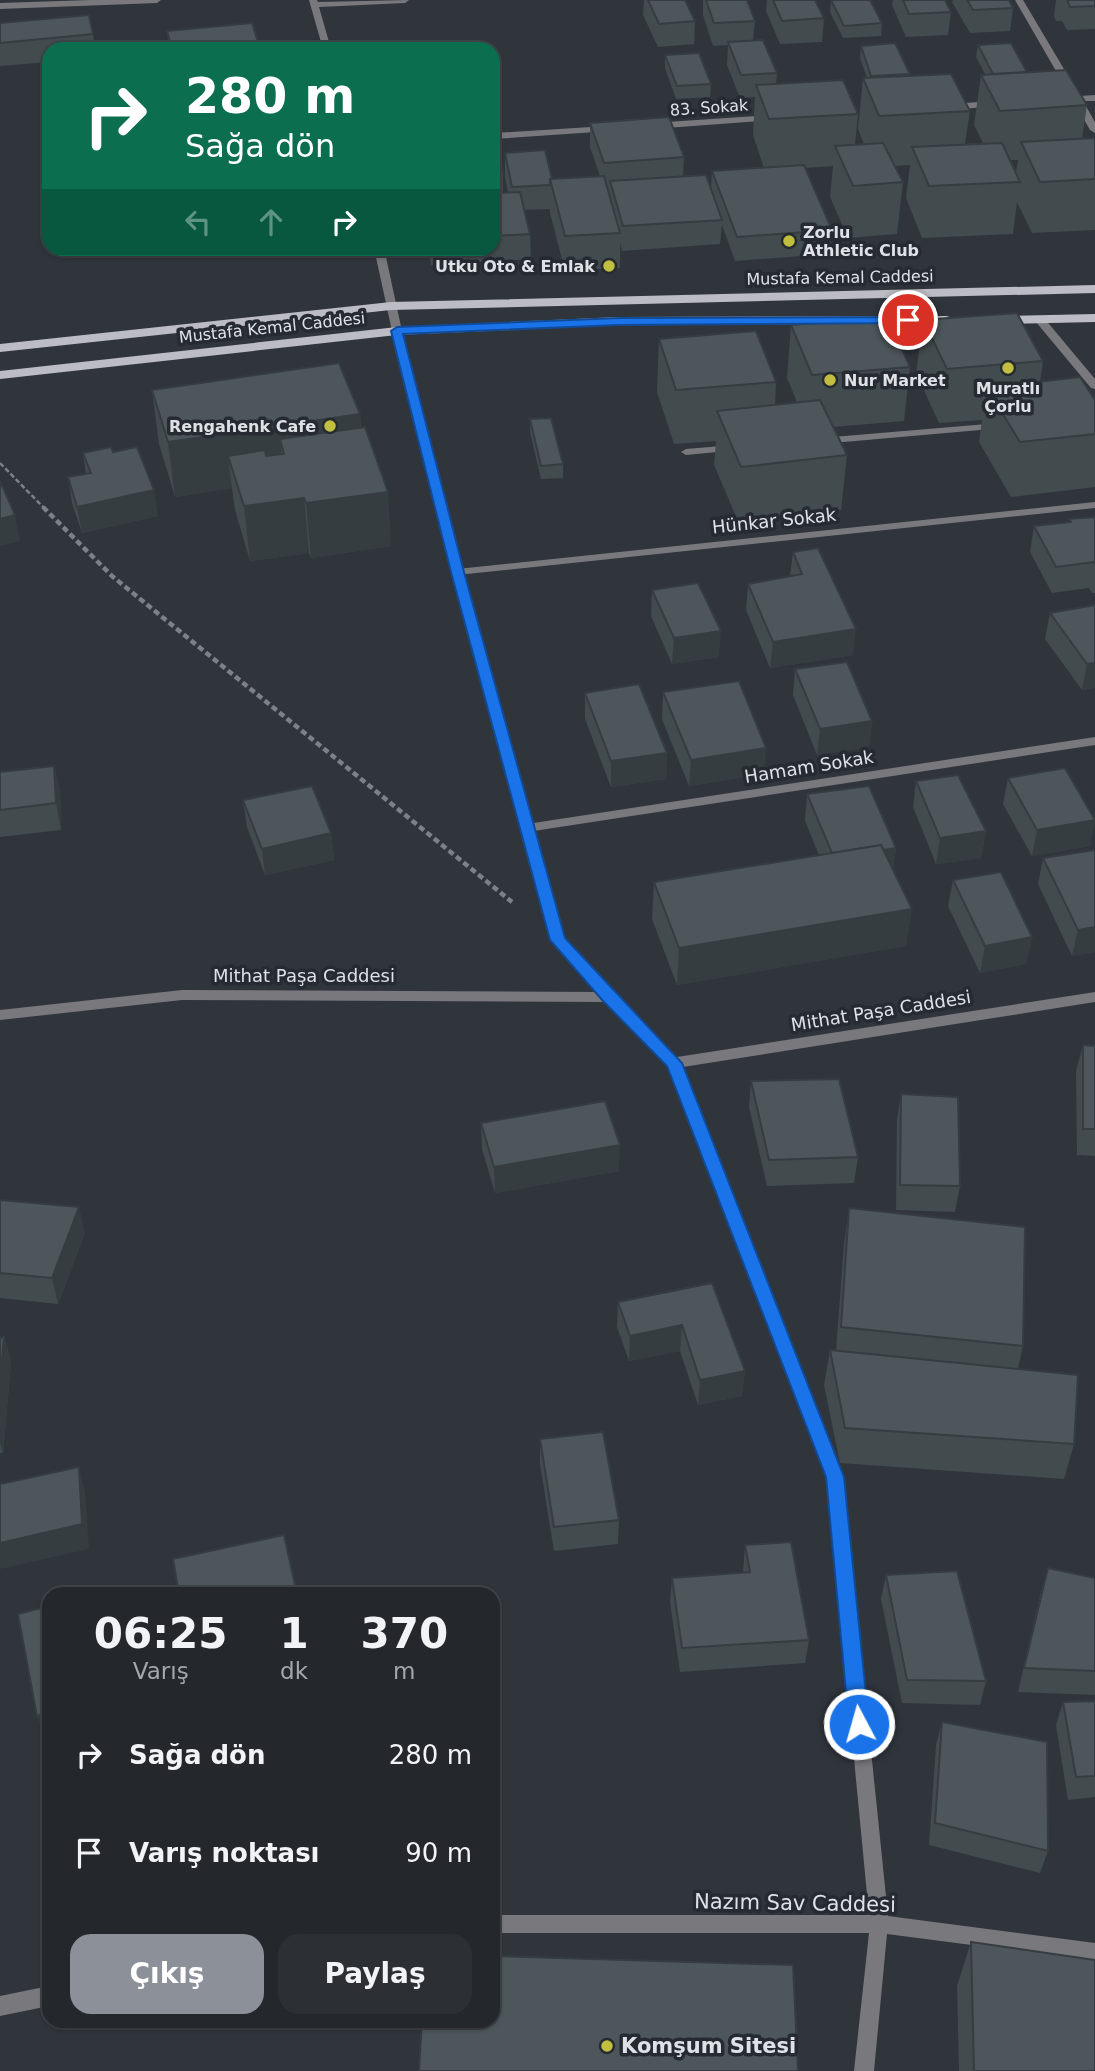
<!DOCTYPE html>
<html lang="tr">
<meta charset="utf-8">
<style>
body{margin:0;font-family:"DejaVu Sans",sans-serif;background:#2c3035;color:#f1f3f6;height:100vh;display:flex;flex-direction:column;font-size:26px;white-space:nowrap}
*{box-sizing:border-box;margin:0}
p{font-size:23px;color:#a3a6aa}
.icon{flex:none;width:38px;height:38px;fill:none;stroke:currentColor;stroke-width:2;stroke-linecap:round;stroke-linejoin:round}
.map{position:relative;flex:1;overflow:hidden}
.side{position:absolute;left:42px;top:1587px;width:458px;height:441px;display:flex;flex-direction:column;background:#24282d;border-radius:21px;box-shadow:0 2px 5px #0004,0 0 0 2px #414449}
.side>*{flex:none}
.guide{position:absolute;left:42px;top:42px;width:458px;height:214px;border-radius:21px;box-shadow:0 2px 5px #0004,0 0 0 2px #414449;background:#0b6e4f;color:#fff;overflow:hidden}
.pin{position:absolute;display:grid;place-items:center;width:60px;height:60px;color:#fff;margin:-30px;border:4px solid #fff;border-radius:50%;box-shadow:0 2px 7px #0007}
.me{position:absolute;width:77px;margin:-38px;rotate:354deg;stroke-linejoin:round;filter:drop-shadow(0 0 5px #0008)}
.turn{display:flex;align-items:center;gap:24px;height:147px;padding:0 28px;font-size:32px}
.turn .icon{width:91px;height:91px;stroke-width:2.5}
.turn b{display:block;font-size:49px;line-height:60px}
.lanes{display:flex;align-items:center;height:66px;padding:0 28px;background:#0003;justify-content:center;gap:35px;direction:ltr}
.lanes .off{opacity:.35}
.eta{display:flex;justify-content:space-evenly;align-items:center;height:119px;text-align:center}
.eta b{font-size:42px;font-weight:700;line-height:49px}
.cta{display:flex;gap:14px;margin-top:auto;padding:14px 28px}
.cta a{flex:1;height:80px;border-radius:21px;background:#8c9099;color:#fff;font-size:28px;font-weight:700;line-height:80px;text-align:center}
.cta a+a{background:#2c3035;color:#f1f3f6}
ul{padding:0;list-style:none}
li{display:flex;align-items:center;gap:21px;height:98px;padding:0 28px}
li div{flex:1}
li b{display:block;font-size:26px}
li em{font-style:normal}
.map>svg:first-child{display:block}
</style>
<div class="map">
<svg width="1095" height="2071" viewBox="0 0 1095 2071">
<rect width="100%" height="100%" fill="#30353c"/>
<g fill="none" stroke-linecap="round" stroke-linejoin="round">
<polyline stroke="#7d8187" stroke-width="2.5" stroke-dasharray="5 2.5" stroke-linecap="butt" points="0,463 45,509"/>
<polyline stroke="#7d8187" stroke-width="4.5" stroke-dasharray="6 3.5" stroke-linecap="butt" points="43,507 112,576 512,902"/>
<g fill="#79797d" fill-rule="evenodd">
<polygon points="999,423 1003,424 1003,428 821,444 816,441 821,438"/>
<polygon points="734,445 738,446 738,450 686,455 681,452 686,449"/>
</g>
<g fill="#79797d" fill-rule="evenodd">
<polygon points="91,0 161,0 157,3 0,9 0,3"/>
<polygon points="309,0 317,0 318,2 409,0 405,3 319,7 331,49 323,49"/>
<polygon points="1015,0 1023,0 1080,96 1095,95 1095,101 1083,101 1095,122 1095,133 1090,130 1074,102 1064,103 1060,100 1071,97"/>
<polygon points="995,101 998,102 998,106 949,110 945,107 949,104"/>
<polygon points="772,115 777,118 775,120 652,129 647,126 652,123"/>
<polygon points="607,126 612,129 610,131 494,139 494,133"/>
<polygon points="374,248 384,248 402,331 401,333 392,331"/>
<polygon points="1040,317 1044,318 1095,379 1095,389 1091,388 1036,322 1035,320"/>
<polygon points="1095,502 1095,508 457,575 451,572 457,569"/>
<polygon points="1095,737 1095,745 527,832 521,828 527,824"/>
</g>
<g fill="#79797d" fill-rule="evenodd">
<polygon points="397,328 402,331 463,572 564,938 613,993 677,1057 1095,992 1095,1002 683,1067 843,1477 888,1916 1095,1943 1095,1961 887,1934 874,2071 854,2071 869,1933 494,1933 494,1915 869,1915 827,1477 668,1066 605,1002 182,1000 0,1020 0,1010 182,990 596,992 551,940 451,572 392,331"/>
<polygon points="49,1986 49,2006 0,2016 0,1996"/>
</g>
<g fill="#bcbcc4" fill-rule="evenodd">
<polygon points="1095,285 1095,293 391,310 0,352 0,344 391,302"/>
<polygon points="1095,314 1095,322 998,324 992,320 998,316"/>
<polygon points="946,316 950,317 950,323 619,325 397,335 0,379 0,371 397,327 619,317"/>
</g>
</g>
<g fill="#424b4e" fill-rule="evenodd">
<polygon points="644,0 685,0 695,21 694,44 658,47 643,15"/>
<path d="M703 0H747L755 21 753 40 777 73 776 84 858 114 855 145 864 144 858 129 863 78H867L860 58 861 46 970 111 965 144 983 143 974 125 981 75 985 74 976 57 978 45 1087 105 1082 139 1095 138V230L1032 233 1017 202 1013 234 922 238 906 198 910 165 895 166 903 182 897 234 848 238 830 197 833 166 805 168 832 230 830 254 735 261 722 225 720 244 622 251 620 243V268L565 271 550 213V209L525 210 530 234 531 259 431 265 428 248H494V133L503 172V193L508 192 505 177V153L552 179 600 176 590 147V123L684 157 683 177 711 188 712 171 764 168 753 135 755 97 740 98 727 65 728 45 713 46 703 15ZM1011 160H1018L1016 172Z"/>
<polygon points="767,0 815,0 824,18 822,42 780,44 766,11"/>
<polygon points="831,0 882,23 881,36 843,38 830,12"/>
<polygon points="893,0 945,0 951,12 948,35 906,37 892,5"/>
<polygon points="953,0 1009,0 1013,8 1010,31 970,33 952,2"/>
<polygon points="1056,0 1095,0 1095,29 1067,30 1062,21 1056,21 1054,16"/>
<polygon points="0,23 93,34 95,49 49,49 49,62 0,66"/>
<polygon points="167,31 259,49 169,49"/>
<polygon points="665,55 711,84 710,97 676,99 665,68"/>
<polygon points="923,320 1043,361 1040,382 1095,400 1095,487 1011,497 979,442 982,420 939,423 916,373"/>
<polygon points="791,325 910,367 904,421 833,427 847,455 841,510 738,521 714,465 716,441 674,444 657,392 659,339 776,382 775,405 797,402 787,378"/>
<polygon points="152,390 360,414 361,428 391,546 311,558 309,553 250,561 235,510 232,488 175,497 159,444"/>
<polygon points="530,419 563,464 563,478 541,479 530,432"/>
<polygon points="113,452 158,516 82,533 72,503 68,477 86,474 83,453"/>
<polygon points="1095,517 1095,593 1092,593 1089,588 1052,593 1030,552 1034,526 1069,523 1069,519"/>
<polygon points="793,552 853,655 770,668 746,610 748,584 790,576"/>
<polygon points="652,590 719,657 672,664 651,616"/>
<polygon points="1095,605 1095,688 1082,690 1045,639 1050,613"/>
<polygon points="795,669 872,721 869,747 817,755 793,695"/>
<polygon points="663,692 764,774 689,786 662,719"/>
<polygon points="585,693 667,753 666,779 611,787 585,719"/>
<polygon points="54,766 60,792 61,830 0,837 0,772"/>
<polygon points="1008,778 1090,846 1032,856 1003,804"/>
<polygon points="916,781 986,831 981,858 936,864 913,807"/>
<polygon points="807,794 896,848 893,869 906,946 677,985 652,919 654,882 819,855 805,821"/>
<polygon points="243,800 331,833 334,860 265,875 247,827"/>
<polygon points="1095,850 1095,952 1072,956 1038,884 1043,858"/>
<polygon points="953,880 1032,937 1026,964 980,973 948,906"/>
<polygon points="1083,1045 1095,1046 1095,1156 1077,1155 1076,1071"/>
<polygon points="751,1081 858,1157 854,1183 767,1186 749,1107"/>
<polygon points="901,1094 960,1186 955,1212 896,1210 897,1120"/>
<polygon points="481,1123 619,1171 495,1193 482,1149"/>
<polygon points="0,1200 85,1233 58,1304 0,1298"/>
<polygon points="849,1208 1023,1346 1018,1369 1074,1444 1064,1479 840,1463 824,1385 830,1350 836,1351 844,1244"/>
<polygon points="712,1283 745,1371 742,1396 698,1405 680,1351 629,1361 617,1327 618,1302"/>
<polygon points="4,1337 11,1362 3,1453 0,1453 0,1338"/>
<polygon points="540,1439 619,1520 618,1544 554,1551 540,1464"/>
<polygon points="745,1545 809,1640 805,1663 680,1672 670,1602 672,1578 743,1573"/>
<polygon points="1048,1568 1095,1578 1095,1695 1018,1692 1041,1592"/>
<polygon points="886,1575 986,1681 980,1705 902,1703 881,1599"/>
<polygon points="1095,1701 1095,1797 1068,1800 1056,1725 1063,1702"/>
<polygon points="942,1722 1048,1851 1040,1873 929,1845 936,1745"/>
<polygon points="971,1942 1095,2071 959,2071 957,1986"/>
</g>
<g fill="#363d40">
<polygon points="258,42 259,49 188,49"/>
<polygon points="360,414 363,468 284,454 280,439 284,480 228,456 232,488 175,497 168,442"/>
<polygon points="154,490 158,516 82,533 77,507"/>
<polygon points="388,492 391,546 311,558 306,503"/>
<polygon points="304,498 309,553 250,561 244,506"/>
<polygon points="15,515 20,541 0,546 0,519"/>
<polygon points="856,629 853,655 770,668 773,642"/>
<polygon points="721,631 719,657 672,664 674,638"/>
<polygon points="1095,663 1095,688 1082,690 1087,664"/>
<polygon points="872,721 869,747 817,755 820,729"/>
<polygon points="766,748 764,774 689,786 691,760"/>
<polygon points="667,753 666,779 611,787 611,761"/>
<polygon points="54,766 60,792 61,830 56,803"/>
<polygon points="1095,820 1090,846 1032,856 1037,830"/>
<polygon points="986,831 981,858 936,864 940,838"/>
<polygon points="331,833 334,860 265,875 262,849"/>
<polygon points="896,848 892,874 834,858"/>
<polygon points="912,909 906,946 677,985 679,948"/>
<polygon points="1095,927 1095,952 1072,956 1078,930"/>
<polygon points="1032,937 1026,964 980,973 985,946"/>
<polygon points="620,1145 619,1171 495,1193 494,1167"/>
<polygon points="79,1207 85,1233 58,1304 52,1278"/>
<polygon points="682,1325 680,1351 629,1361 630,1336"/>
<polygon points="4,1337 11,1362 3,1453 0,1443 0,1380"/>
<polygon points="745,1371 742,1396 698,1405 700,1380"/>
<polygon points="79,1467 85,1492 89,1549 0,1569 0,1543"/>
<polygon points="49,1713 49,1738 44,1739 37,1716"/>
</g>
<g fill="#4d575b" stroke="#363d40" stroke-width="2">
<polygon points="648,0 685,0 695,21 659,24"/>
<polygon points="706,0 747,0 755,21 714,23"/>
<polygon points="773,0 815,0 824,18 782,21"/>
<polygon points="831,0 870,0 882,23 844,26"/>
<polygon points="903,0 945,0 951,12 909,14"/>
<polygon points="967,0 1009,0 1013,8 973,10"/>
<polygon points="1067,0 1095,0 1095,6 1070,7"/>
<polygon points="89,15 93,34 0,43 0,23"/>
<polygon points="252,23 258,42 188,49 172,49 167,31"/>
<polygon points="763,40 777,73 741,75 728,42"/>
<polygon points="895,43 910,74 871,76 861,46"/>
<polygon points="1011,43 1027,72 993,74 978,45"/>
<polygon points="699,53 711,84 677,86 665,55"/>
<polygon points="1066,70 1087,105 1000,111 981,75"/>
<polygon points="951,74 970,111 879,116 863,78"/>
<polygon points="843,80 858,114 769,119 756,85"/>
<polygon points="669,117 684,157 604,163 590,123"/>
<polygon points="494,133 503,172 494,172"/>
<polygon points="1095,138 1095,179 1040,182 1021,142"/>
<polygon points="883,143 903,182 853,186 835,146"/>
<polygon points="1002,143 1020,182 929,186 912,147"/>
<polygon points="545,150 552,179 550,179 550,185 512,187 505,153"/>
<polygon points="804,165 832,230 737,237 712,171"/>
<polygon points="706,175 722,220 623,226 610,181"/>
<polygon points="604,176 620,233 565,236 550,179"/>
<polygon points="520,192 530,234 494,236 494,193"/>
<polygon points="1017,313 1043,361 947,369 923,320"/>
<polygon points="887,317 910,367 812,375 791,325"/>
<polygon points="756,331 776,382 676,390 659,339"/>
<polygon points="339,363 360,414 168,442 152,390"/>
<polygon points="1080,377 1095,400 1095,434 1020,442 987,388"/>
<polygon points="820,400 847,455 741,467 717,411"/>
<polygon points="551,418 563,464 541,466 530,419"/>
<polygon points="365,427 388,492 306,503 304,498 244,506 228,456 265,450 266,456 284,454 280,439"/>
<polygon points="111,447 113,452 137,447 154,490 77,507 68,477 91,473 83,453"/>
<polygon points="0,481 15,515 0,519"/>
<polygon points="1095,517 1095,564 1094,562 1056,567 1034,526 1071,522 1069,519"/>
<polygon points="818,548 856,629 773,642 748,584 802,574 793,552"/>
<polygon points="698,583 721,631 674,638 652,590"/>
<polygon points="1095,605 1095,663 1087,664 1050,613"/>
<polygon points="847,662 872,721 820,729 795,669"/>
<polygon points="739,681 766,748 691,760 663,692"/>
<polygon points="639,684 667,753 611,761 585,693"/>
<polygon points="54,766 56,803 0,810 0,772"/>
<polygon points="1065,768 1095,820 1037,830 1008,778"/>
<polygon points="958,775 986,831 940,838 916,781"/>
<polygon points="312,786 331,833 262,849 243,800"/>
<polygon points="869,786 896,848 883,850 881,845 832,853 807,794"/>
<polygon points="881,845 912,909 679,948 654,882"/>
<polygon points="1095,850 1095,927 1078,930 1043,858"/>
<polygon points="1001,872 1032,937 985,946 953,880"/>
<polygon points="1083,1045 1095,1046 1095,1129 1083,1129"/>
<polygon points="839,1079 858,1157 769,1160 751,1081"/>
<polygon points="901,1094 958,1097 960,1186 900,1185"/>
<polygon points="605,1101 620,1145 494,1167 481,1123"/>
<polygon points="0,1200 79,1207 52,1278 0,1273"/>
<polygon points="849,1208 1025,1227 1023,1346 841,1327"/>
<polygon points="712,1283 745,1371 700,1380 682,1325 630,1336 618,1302"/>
<polygon points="4,1337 0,1380 0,1338"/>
<polygon points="830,1350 1078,1375 1074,1444 845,1428"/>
<polygon points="603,1432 619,1520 554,1527 540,1439"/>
<polygon points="79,1467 82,1524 0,1543 0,1484"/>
<polygon points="284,1535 297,1594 179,1594 173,1559"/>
<polygon points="791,1542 809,1640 682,1648 672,1578 750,1572 745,1545"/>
<polygon points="1048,1568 1095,1578 1095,1671 1024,1668"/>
<polygon points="957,1571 986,1681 907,1680 886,1575"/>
<polygon points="49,1606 49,1713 37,1716 18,1614"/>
<polygon points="1095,1701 1095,1776 1076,1777 1063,1702"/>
<polygon points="942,1722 1047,1742 1048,1851 935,1823"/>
<polygon points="971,1942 1095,1960 1095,2071 974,2071"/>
<polygon points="494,1956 793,1965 798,2071 419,2071 422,2021 494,2021"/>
</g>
<polygon fill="#1a73e8" stroke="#114b97" stroke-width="2" points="908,317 913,318 913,323 619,325 403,334 464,572 565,938 682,1063 844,1477 869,1724 867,1731 859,1734 852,1731 849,1724 826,1477 667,1066 603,1001 550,940 451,572 391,331 397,327 619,318"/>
<g fill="#c1be40" stroke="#262b32" stroke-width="2.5">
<circle cx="789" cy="241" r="7"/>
<circle cx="609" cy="266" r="7"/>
<circle cx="1008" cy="368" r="7"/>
<circle cx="830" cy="380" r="7"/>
<circle cx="330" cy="426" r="7"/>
<circle cx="607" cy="2046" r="7"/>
</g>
<g text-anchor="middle" stroke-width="7" stroke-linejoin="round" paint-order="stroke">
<g font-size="16" fill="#dee1e5" stroke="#262b32">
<text transform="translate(709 107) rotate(-4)" y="6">83. Sokak</text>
<text transform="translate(840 277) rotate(-1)" y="6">Mustafa Kemal Caddesi</text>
<text transform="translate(272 327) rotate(-6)" y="6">Mustafa Kemal Caddesi</text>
</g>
<g font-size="16" font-weight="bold" fill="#dee1e5" stroke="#262b32" text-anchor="start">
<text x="803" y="238">Zorlu<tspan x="803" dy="18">Athletic Club</tspan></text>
<text x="595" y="272" text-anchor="end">Utku Oto &amp; Emlak</text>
<text x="844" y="386">Nur Market</text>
<text x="1008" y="394" text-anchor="middle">Muratlı<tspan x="1008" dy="18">Çorlu</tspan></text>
<text x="316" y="432" text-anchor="end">Rengahenk Cafe</text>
</g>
<g font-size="18" fill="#dee1e5" stroke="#262b32">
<text transform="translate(774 521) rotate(-6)" y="6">Hünkar Sokak</text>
<text transform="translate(809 767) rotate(-9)" y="6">Hamam Sokak</text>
<text x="304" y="982">Mithat Paşa Caddesi</text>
<text transform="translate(881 1011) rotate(-9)" y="6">Mithat Paşa Caddesi</text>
</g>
<g font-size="21" fill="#dee1e5" stroke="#262b32">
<text transform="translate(795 1903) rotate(1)" y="7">Nazım Sav Caddesi</text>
</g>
<g font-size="21" font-weight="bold" fill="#dee1e5" stroke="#262b32" text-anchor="start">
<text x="621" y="2053">Komşum Sitesi</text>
</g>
</g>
</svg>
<div class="pin" style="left:908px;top:320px;background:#d93025"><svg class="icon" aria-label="arrive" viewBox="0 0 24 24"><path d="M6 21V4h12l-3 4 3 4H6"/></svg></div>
<svg class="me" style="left:859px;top:1724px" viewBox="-20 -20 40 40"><circle r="17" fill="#1a73e8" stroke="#fff" stroke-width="3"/><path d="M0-11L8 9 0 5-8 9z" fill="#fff"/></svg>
<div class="guide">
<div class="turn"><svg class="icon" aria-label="right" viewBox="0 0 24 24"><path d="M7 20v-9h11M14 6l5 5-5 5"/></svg><div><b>280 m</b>Sağa dön</div></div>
<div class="lanes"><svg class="icon off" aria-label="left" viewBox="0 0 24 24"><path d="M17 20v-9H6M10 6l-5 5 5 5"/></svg><svg class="icon off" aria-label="ahead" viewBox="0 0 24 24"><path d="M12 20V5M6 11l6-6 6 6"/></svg><svg class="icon" aria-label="right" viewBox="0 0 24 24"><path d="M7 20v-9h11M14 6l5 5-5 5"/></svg></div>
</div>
<section class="side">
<div class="eta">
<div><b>06:25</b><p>Varış</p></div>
<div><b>1</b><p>dk</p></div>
<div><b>370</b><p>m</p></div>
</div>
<ul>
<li><svg class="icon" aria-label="right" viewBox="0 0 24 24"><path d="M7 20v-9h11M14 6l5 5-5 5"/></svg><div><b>Sağa dön</b></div><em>280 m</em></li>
<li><svg class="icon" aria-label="arrive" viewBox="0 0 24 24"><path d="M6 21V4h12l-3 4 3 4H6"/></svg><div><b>Varış noktası</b></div><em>90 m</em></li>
</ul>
<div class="cta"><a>Çıkış</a><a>Paylaş</a></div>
</section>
</div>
